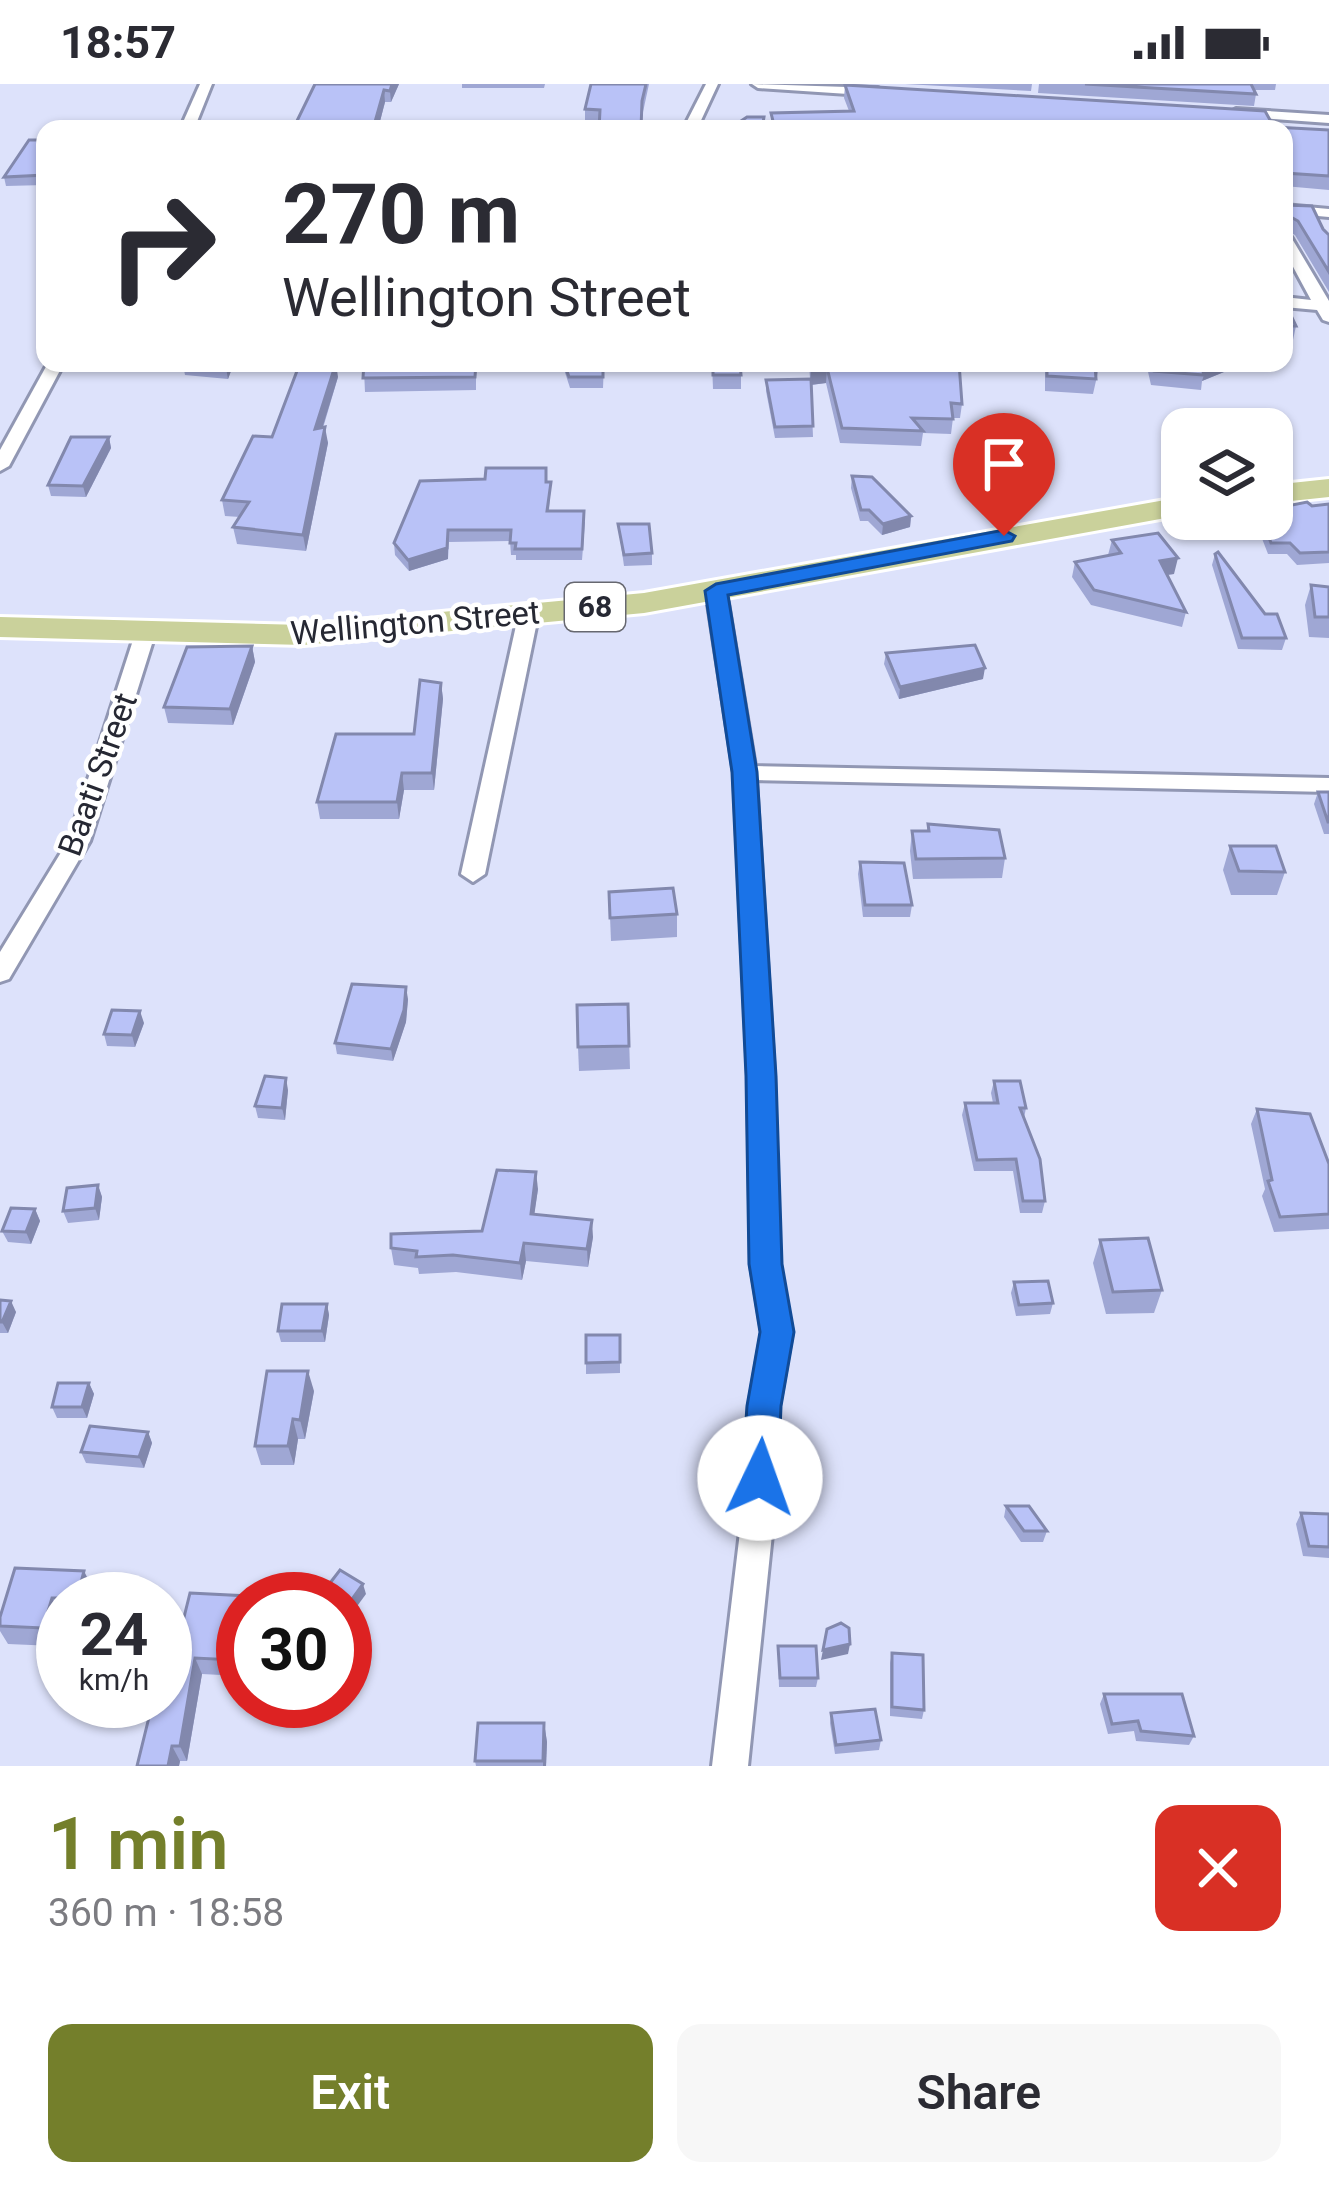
<!DOCTYPE html>
<meta charset="utf-8">
<style>
body{margin:0;font-family:Roboto,sans-serif;background:#f7f7f7;color:#2b2b33;height:100vh;display:flex;flex-direction:column;font-size:45px;white-space:nowrap}
*{box-sizing:border-box;margin:0}
p{font-size:39px;color:#7c7c81}
.icon{flex:none;width:66px;height:66px;fill:none;stroke:currentColor;stroke-width:2;stroke-linecap:round;stroke-linejoin:round}
.map{position:relative;height:1682px;overflow:hidden}
.details{display:flex;flex-direction:column;background:#fff;flex:1}
.details>*{flex:none}
.hud{position:absolute;left:36px;top:36px;width:1257px;height:252px;border-radius:24px;box-shadow:0 3px 9px #0004;background:#fff;color:#2b2b33;overflow:hidden}
.controls{position:absolute;left:1161px;top:324px;display:grid;gap:24px}
.controls a{display:grid;place-items:center;width:132px;height:132px;border-radius:24px;background:#fff;box-shadow:0 3px 9px #0004;font-size:60px}
.speed{position:absolute;left:36px;top:1488px;display:flex;gap:24px;font-size:60px;font-weight:700;text-align:center}
.speed>*{display:grid;place-content:center;width:156px;height:156px;border-radius:50%;background:#fff;box-shadow:0 3px 9px #0004;line-height:1}
.speed small{font-size:30px;font-weight:400}
.speed .limit{border:18px solid #d22;background:#fff;color:#111}
.pin{position:absolute;display:grid;place-items:center;width:102px;height:102px;color:#fff;margin:-123px -51px;border-radius:50% 50% 50% 0;rotate:-45deg;box-shadow:0 0 12px #0007}
.pin .icon{rotate:45deg}
.me{position:absolute;width:132px;margin:-66px;rotate:3deg;stroke-linejoin:round;filter:drop-shadow(0 0 9px #0008)}
.turn{display:flex;align-items:center;gap:42px;height:252px;padding:0 48px;font-size:54px}
.turn .icon{width:156px;height:156px;stroke-width:2.5}
.turn b{display:block;font-size:84px;line-height:102px}
.round{display:grid;place-items:center;flex:none;width:126px;height:126px;border-radius:24px;background:#f7f7f7}
.summary{display:flex;align-items:center;justify-content:space-between;height:204px;padding:0 48px}
h1{font-size:72px;font-weight:600;line-height:90px;color:#747f2b}
.cta{display:flex;gap:24px;margin-top:auto;padding:24px 48px}
.cta a{flex:1;height:138px;border-radius:24px;background:#747f2b;color:#fff;font-size:48px;font-weight:600;line-height:138px;text-align:center}
.cta a+a{background:#f7f7f7;color:#2b2b33}
.status{display:flex;justify-content:space-between;align-items:center;height:84px;padding:0 60px;background:#fff;direction:ltr}
.status svg{height:33px;fill:currentColor}
.map>svg:first-child{display:block}
</style>
<div class="status"><b>18:57</b><svg viewBox="0 0 49 12"><path d="M0 12V9h3v3zM5 12V6h3v6zM10 12V3h3v9zM15 12V0h3v12zM26 1h20v11H26zM47 4h2v5h-2z"/></svg></div>
<div class="map">
<svg width="1329" height="1682" viewBox="0 0 1329 1682">
<rect width="100%" height="100%" fill="#dde2fb"/>
<g fill="none" stroke-linecap="round" stroke-linejoin="round">
<g stroke="#9197b3" stroke-width="6">
<g id="minor">
<polygon points="200,0 212,0 194,45 180,45"/>
<polygon points="706,0 718,0 697,45 683,45"/>
<polygon points="752,0 878,4 884,8 878,12 758,4"/>
<polygon points="1236,25 1329,31 1329,39 1231,32 1229,29"/>
<polygon points="1284,121 1329,125 1329,133 1284,129"/>
<polygon points="1284,149 1291,153 1329,217 1329,238 1323,236 1317,226 1284,223 1284,213 1311,216 1284,166"/>
<polygon points="48,279 64,279 9,382 0,387 0,366"/>
<polygon points="716,501 726,507 755,682 1329,694 1329,708 756,696 774,991 779,1181 792,1248 779,1322 774,1431 748,1682 712,1682 742,1431 749,1322 762,1248 751,1181 748,991 734,689 706,507"/>
<polygon points="529,522 539,528 485,790 473,798 461,790 519,528"/>
<polygon points="146,541 156,547 90,757 9,895 0,898 0,868 68,757 136,547"/>
</g>
</g>
<g stroke="#fff" stroke-width="6">
<g id="primary">
<polygon points="1329,395 1329,413 1272,419 1272,401"/>
<polygon points="1182,413 1182,431 644,529 304,561 0,553 0,533 304,541 644,509"/>
</g>
</g>
<use href="#minor" fill="#fff" fill-rule="evenodd"/>
<use href="#primary" fill="#cad19b" fill-rule="evenodd"/>
</g>
<g fill="#9fa7d4">
<polygon points="315,0 399,0 391,18 385,18 378,45 293,45"/>
<polygon points="462,0 545,0 544,4 462,4"/>
<polygon points="591,0 649,0 643,28 599,38 585,37 585,25"/>
<polygon points="905,0 1032,0 1031,7"/>
<polygon points="1039,0 1276,0 1275,6 1254,6 1256,10 1254,22 1038,9"/>
<polygon points="845,1 1274,43 1329,46 1329,106 1284,102 1284,45 771,45 771,29 849,27 844,14"/>
<polygon points="45,56 45,101 6,102 4,93"/>
<polygon points="1284,121 1329,151 1329,208 1295,151 1284,145"/>
<polygon points="1284,217 1296,242 1293,256 1284,256"/>
<polygon points="234,279 228,295 185,291 183,281"/>
<polygon points="354,279 476,279 476,306 365,308 364,286 355,284"/>
<polygon points="562,279 604,279 603,304 570,304"/>
<polygon points="712,279 741,291 741,305 713,305"/>
<polygon points="809,279 959,279 962,320 960,334 953,334 951,350 923,349 921,362 840,359 826,299 811,301 813,353 775,354 766,307 766,296 810,295"/>
<polygon points="961,279 1100,279 1093,310 1045,307 1045,285"/>
<polygon points="1146,279 1242,279 1241,281 1202,297 1201,306 1151,301"/>
<polygon points="338,293 323,344 328,359 306,467 237,460 233,443 240,433 225,432 222,416 272,353"/>
<polygon points="109,353 111,364 86,413 51,412 48,401"/>
<polygon points="852,392 911,432 910,443 882,451 868,437 860,437 851,404"/>
<polygon points="547,398 551,398 549,427 585,438 582,476 516,476 516,471 511,471 510,457 449,458 448,475 409,487 395,471 394,459"/>
<polygon points="1329,420 1329,479 1297,481 1287,470 1268,470 1256,439 1257,435 1272,435 1312,422"/>
<polygon points="618,440 652,469 652,481 624,482"/>
<polygon points="1112,456 1174,490 1167,491 1186,528 1182,543 1091,521 1072,493 1075,478 1108,471"/>
<polygon points="1215,470 1286,554 1282,566 1238,565 1212,481"/>
<polygon points="1311,501 1329,503 1329,554 1309,553 1305,521"/>
<polygon points="252,562 255,578 233,641 168,639 164,623"/>
<polygon points="886,569 983,595 899,615 884,580"/>
<polygon points="441,599 443,615 434,706 404,706 399,735 320,735 317,718 414,650"/>
<polygon points="1318,708 1329,708 1329,750 1324,750 1314,720"/>
<polygon points="928,740 1005,774 1002,794 913,795 910,767 912,747 927,747"/>
<polygon points="1230,762 1285,788 1277,811 1231,811 1223,786"/>
<polygon points="860,778 912,821 910,833 863,833 858,790"/>
<polygon points="609,808 677,830 677,853 611,857"/>
<polygon points="408,915 406,938 393,977 337,970 335,959"/>
<polygon points="628,920 630,985 579,987 578,963"/>
<polygon points="144,939 135,963 107,962 104,950"/>
<polygon points="994,997 1026,1024 1024,1034 1045,1117 1042,1129 1020,1129 1013,1087 974,1087 962,1031 965,1019 993,1019 991,1009"/>
<polygon points="288,1006 285,1036 258,1034 255,1022"/>
<polygon points="1257,1025 1329,1080 1329,1145 1274,1148 1262,1112 1265,1105 1251,1040"/>
<polygon points="98,1101 102,1113 99,1136 68,1139 63,1127"/>
<polygon points="538,1105 534,1130 593,1153 588,1183 526,1177 522,1196 456,1188 419,1190 418,1184 394,1181 391,1164 482,1147"/>
<polygon points="35,1125 40,1137 31,1160 8,1158 2,1147"/>
<polygon points="1100,1156 1162,1206 1154,1229 1106,1230 1093,1179"/>
<polygon points="1014,1198 1053,1219 1050,1230 1016,1232 1011,1209"/>
<polygon points="0,1216 16,1228 8,1249 0,1249"/>
<polygon points="327,1220 329,1231 325,1258 281,1258 278,1247"/>
<polygon points="586,1251 620,1251 620,1289 586,1290"/>
<polygon points="89,1299 94,1310 87,1334 57,1334 52,1323"/>
<polygon points="314,1307 305,1355 298,1355 294,1381 261,1381 255,1362"/>
<polygon points="148,1348 152,1359 144,1384 86,1379 81,1368"/>
<polygon points="1006,1422 1047,1447 1043,1458 1021,1458 1004,1433"/>
<polygon points="1301,1429 1329,1430 1329,1474 1303,1472 1296,1440"/>
<polygon points="15,1484 93,1505 91,1515 63,1515 63,1532 54,1562 8,1560 0,1547 0,1533"/>
<polygon points="190,1509 248,1512 249,1515 243,1515 243,1577 240,1592 202,1590 187,1677 180,1677 179,1682 137,1682 153,1617 165,1617 165,1610"/>
<polygon points="778,1562 818,1594 816,1603 779,1603"/>
<polygon points="892,1569 924,1626 922,1635 890,1632 890,1579"/>
<polygon points="1104,1610 1194,1652 1189,1661 1136,1657 1134,1647 1108,1650 1100,1620"/>
<polygon points="831,1629 881,1656 879,1666 835,1670 830,1639"/>
<polygon points="544,1639 547,1658 546,1682 476,1682 475,1677"/>
</g>
<g fill="#8288ad">
<polygon points="392,0 399,0 391,18 390,7"/>
<polygon points="384,6 385,18 378,45 373,45"/>
<polygon points="228,279 234,279 228,295 226,284"/>
<polygon points="336,279 338,293 317,361 315,345"/>
<polygon points="1215,279 1242,279 1241,281 1202,297 1204,291 1202,284"/>
<polygon points="827,284 826,299 810,301 811,286"/>
<polygon points="325,343 328,359 306,467 303,451"/>
<polygon points="109,353 111,364 86,413 83,402"/>
<polygon points="911,432 910,443 882,451 883,440"/>
<polygon points="448,446 448,475 409,487 408,476"/>
<polygon points="1178,474 1174,490 1157,492 1160,477"/>
<polygon points="252,562 255,578 233,641 230,625"/>
<polygon points="985,584 983,595 899,615 900,603"/>
<polygon points="441,599 443,615 434,706 432,689"/>
<polygon points="402,689 404,706 399,735 397,718"/>
<polygon points="406,903 408,915 406,938 393,977 391,965"/>
<polygon points="140,927 144,939 135,963 132,951"/>
<polygon points="286,994 288,1006 285,1036 282,1024"/>
<polygon points="536,1088 538,1105 532,1147 531,1130"/>
<polygon points="98,1101 102,1113 99,1136 95,1124"/>
<polygon points="35,1125 40,1137 31,1160 26,1148"/>
<polygon points="592,1136 593,1153 588,1183 587,1165"/>
<polygon points="524,1159 526,1177 522,1196 520,1179"/>
<polygon points="11,1217 16,1228 8,1249 2,1238"/>
<polygon points="327,1220 329,1231 325,1258 322,1247"/>
<polygon points="308,1287 314,1307 305,1355 300,1336"/>
<polygon points="89,1299 94,1310 87,1334 82,1323"/>
<polygon points="293,1335 298,1355 294,1381 288,1362"/>
<polygon points="148,1348 152,1359 144,1384 139,1373"/>
<polygon points="84,1487 93,1505 91,1515 77,1514"/>
<polygon points="363,1500 366,1510 347,1536 345,1525"/>
<polygon points="52,1514 62,1532 54,1562 43,1544"/>
<polygon points="243,1534 243,1577 240,1592 234,1576"/>
<polygon points="850,1560 848,1570 821,1576 823,1566"/>
<polygon points="195,1574 202,1590 187,1677 180,1662"/>
<polygon points="544,1639 547,1658 546,1682 543,1682"/>
<polygon points="172,1662 180,1677 179,1682 168,1682"/>
</g>
<g fill="#b9c2f7" stroke="#8288ad" stroke-width="3">
<polygon points="315,0 392,0 390,7 384,6 373,45 293,45"/>
<polygon points="591,0 646,0 642,17 641,45 599,45 600,26 585,25"/>
<polygon points="1085,0 1251,0 1256,10"/>
<polygon points="845,1 1265,27 1274,43 1329,46 1329,92 1285,89 1284,45 944,45 938,43 775,45 771,29 854,27"/>
<polygon points="747,33 764,33 762,45 729,45"/>
<polygon points="29,56 45,56 45,91 4,93"/>
<polygon points="1284,121 1312,122 1323,145 1329,151 1329,188 1298,137 1287,131 1284,139"/>
<polygon points="1284,217 1296,242 1284,242"/>
<polygon points="184,279 228,279 226,284 183,281"/>
<polygon points="300,279 336,279 315,345 325,343 303,451 233,443 249,418 222,416 253,352 272,353"/>
<polygon points="364,279 476,279 475,293 363,294"/>
<polygon points="564,279 603,279 603,293 569,293"/>
<polygon points="713,279 740,279 741,291 713,291"/>
<polygon points="811,279 959,279 962,320 951,319 953,335 912,334 923,347 842,344 827,284 811,286"/>
<polygon points="1047,279 1100,279 1101,282 1095,281 1096,295 1047,292"/>
<polygon points="1152,279 1215,279 1202,284 1204,291 1154,287"/>
<polygon points="811,295 813,342 775,343 766,296"/>
<polygon points="71,353 109,353 83,402 48,401"/>
<polygon points="486,384 546,384 546,398 551,398 547,427 584,427 582,465 515,465 516,459 510,459 511,446 448,446 447,464 408,476 394,459 420,397 485,395"/>
<polygon points="852,392 872,393 911,432 883,440 869,426 861,426"/>
<polygon points="1307,418 1312,422 1329,420 1329,468 1300,469 1290,459 1271,459 1262,435 1272,435 1272,425"/>
<polygon points="618,440 649,440 652,469 624,471"/>
<polygon points="1158,449 1178,474 1160,477 1186,528 1094,506 1075,478 1121,469 1112,456"/>
<polygon points="1218,468 1265,530 1277,530 1286,554 1242,554 1215,470"/>
<polygon points="1311,501 1329,503 1329,533 1315,533"/>
<polygon points="975,561 985,584 900,603 886,569"/>
<polygon points="252,562 230,625 164,623 187,563"/>
<polygon points="420,596 441,599 432,689 402,689 397,718 317,718 336,650 414,650"/>
<polygon points="1318,708 1329,708 1329,738 1328,738"/>
<polygon points="928,740 999,746 1005,774 916,775 912,747 929,747"/>
<polygon points="1230,762 1276,762 1285,788 1239,787"/>
<polygon points="860,778 904,779 912,821 865,821"/>
<polygon points="673,804 677,830 610,834 609,808"/>
<polygon points="352,900 406,903 404,926 391,965 335,959"/>
<polygon points="628,920 629,962 578,963 577,921"/>
<polygon points="112,926 140,927 132,951 104,950"/>
<polygon points="265,992 286,994 282,1024 255,1022"/>
<polygon points="994,997 1020,997 1026,1024 1020,1024 1040,1075 1045,1117 1023,1117 1016,1075 977,1076 965,1019 998,1019"/>
<polygon points="1257,1025 1310,1030 1329,1080 1329,1130 1280,1133 1268,1097 1272,1096"/>
<polygon points="497,1086 536,1088 531,1130 592,1136 587,1165 524,1159 520,1179 453,1171 416,1173 417,1167 391,1164 391,1150 482,1147"/>
<polygon points="98,1101 95,1124 63,1127 67,1104"/>
<polygon points="11,1124 35,1125 26,1148 2,1147"/>
<polygon points="1148,1154 1162,1206 1113,1208 1100,1156"/>
<polygon points="1048,1197 1053,1219 1019,1221 1014,1198"/>
<polygon points="0,1216 11,1217 2,1238 0,1238"/>
<polygon points="282,1220 327,1220 322,1247 278,1247"/>
<polygon points="586,1251 620,1251 620,1278 586,1279"/>
<polygon points="267,1287 308,1287 300,1336 293,1335 288,1362 255,1362"/>
<polygon points="58,1299 89,1299 82,1323 52,1323"/>
<polygon points="90,1342 148,1348 139,1373 81,1368"/>
<polygon points="1006,1422 1029,1422 1047,1447 1024,1447"/>
<polygon points="1301,1429 1329,1430 1329,1463 1309,1462"/>
<polygon points="15,1484 84,1487 77,1514 52,1514 43,1544 0,1542 0,1533"/>
<polygon points="340,1486 363,1500 345,1525 345,1515 326,1515 320,1512"/>
<polygon points="190,1509 248,1512 247,1515 243,1515 243,1534 234,1576 195,1574 180,1662 172,1662 168,1682 137,1682 153,1617 165,1617 165,1610"/>
<polygon points="841,1539 849,1544 850,1560 823,1566 827,1545"/>
<polygon points="778,1562 816,1562 818,1594 780,1594"/>
<polygon points="892,1569 923,1571 924,1626 892,1623"/>
<polygon points="1104,1610 1182,1610 1194,1652 1141,1647 1138,1637 1112,1640"/>
<polygon points="875,1625 881,1656 836,1661 831,1629"/>
<polygon points="478,1639 544,1639 543,1677 475,1677"/>
</g>
<polygon fill="#1a73e8" stroke="#114b97" stroke-width="3" points="1004,446 1015,452 1012,457 728,511 757,688 776,992 782,1180 794,1248 781,1322 778,1394 773,1406 760,1411 748,1406 742,1394 747,1322 760,1248 749,1180 746,992 732,688 705,507 716,500"/>
<g text-anchor="middle" stroke-width="9" stroke-linejoin="round" paint-order="stroke">
<rect fill="#fff" stroke="#676870" stroke-width="3" x="565" y="499" width="60" height="48" rx="9"/>
<g font-size="30" font-weight="bold" fill="#262833">
<text x="595" y="533">68</text>
</g>
<g font-size="33" fill="#262833" stroke="#fff">
<text transform="translate(415 538) rotate(-5)" y="12">Wellington Street</text>
<text transform="translate(97 690) rotate(-70)" y="12">Baati Street</text>
</g>
</g>
</svg>
<div class="controls">
<a><svg class="icon" aria-label="layers" viewBox="0 0 24 24"><path d="M12 4l9 5-9 5-9-5zM3 14l9 5 9-5"/></svg></a>
</div>
<div class="speed"><div>24<small>km/h</small></div><div class="limit">30</div></div>
<div class="pin" style="left:1004px;top:452px;background:#d93025"><svg class="icon" aria-label="arrive" viewBox="0 0 24 24"><path d="M6 21V4h12l-3 4 3 4H6"/></svg></div>
<svg class="me" style="left:760px;top:1394px" viewBox="-20 -20 40 40"><circle r="19" fill="#fff"/><path d="M0-13L10 11 0 6-10 11z" fill="#1a73e8"/></svg>
<div class="hud">
<div class="turn"><svg class="icon" aria-label="right" viewBox="0 0 24 24"><path d="M7 20v-9h11M14 6l5 5-5 5"/></svg><div><b>270 m</b>Wellington Street</div></div>
</div>
</div>
<section class="details">
<div class="summary"><div><h1>1 min</h1><p>360 m · 18:58</p></div><a class="round" style="background:#d93025;color:#fff"><svg class="icon" aria-label="close" viewBox="0 0 24 24"><path d="M6 6l12 12M18 6L6 18"/></svg></a></div>
<div class="cta"><a>Exit</a><a>Share</a></div>
</section>
